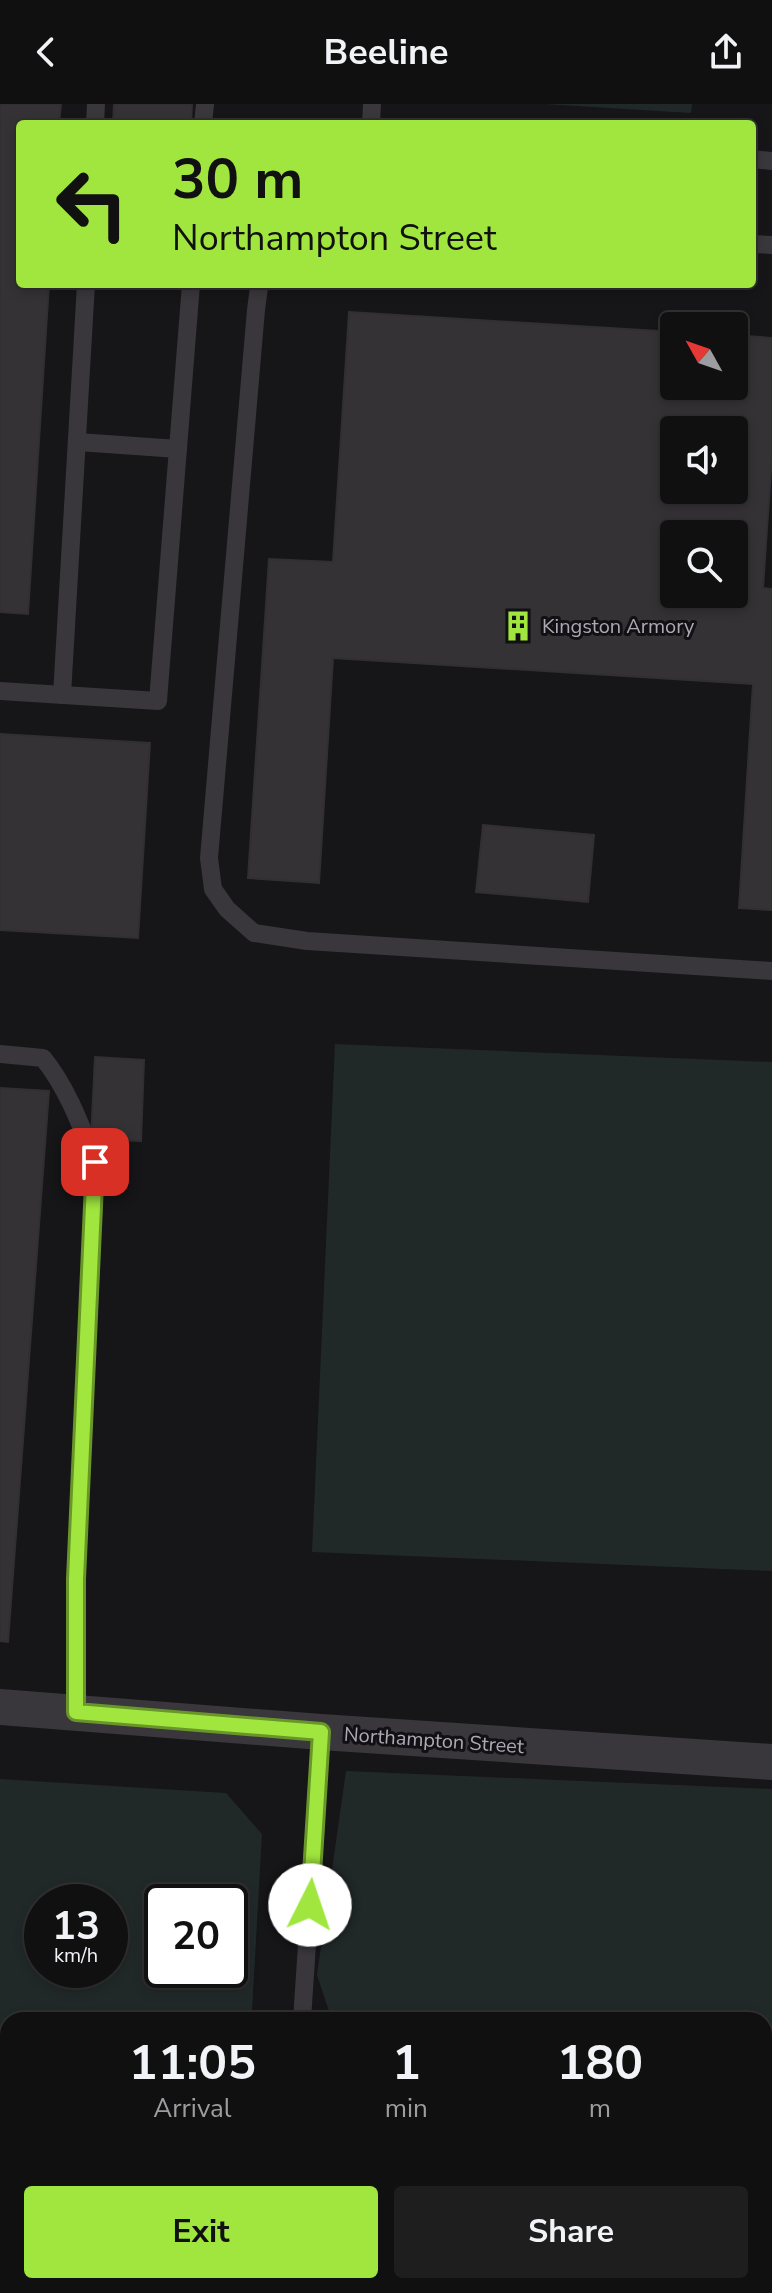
<!DOCTYPE html>
<style>
body{margin:0;font-family:"Nunito Sans",sans-serif;background:#1e1e1f;color:#f1f3f6;height:100vh;display:flex;flex-direction:column;font-size:30px;white-space:nowrap}
*{box-sizing:border-box;margin:0}
p{font-size:26px;color:#9c9d9f}
.icon{flex:none;width:44px;height:44px;fill:none;stroke:currentColor;stroke-width:2;stroke-linecap:round;stroke-linejoin:round}
.map{position:relative;flex:1;overflow:hidden}
.panel{position:absolute;left:0px;top:1908px;width:772px;height:282px;display:flex;flex-direction:column;background:#101011;border-radius:24px 24px 0 0;box-shadow:0 4px 12px #0003,0 0 0 2px #303031}
.panel>*{flex:none}
.banner{position:absolute;left:16px;top:16px;width:740px;height:168px;border-radius:8px;box-shadow:0 4px 12px #0003,0 0 0 2px #303031;background:#a1e63e;color:#111;overflow:hidden}
.needle{width:52px;rotate:310deg}
.controls{position:absolute;left:660px;top:208px;display:grid;gap:16px}
.controls a{display:grid;place-items:center;width:88px;height:88px;border-radius:8px;background:#101011;box-shadow:0 4px 12px #0003,0 0 0 2px #303031;font-size:40px}
.speed{position:absolute;left:24px;top:1780px;display:flex;gap:16px;font-size:40px;font-weight:700;text-align:center}
.speed>*{display:grid;place-content:center;width:104px;height:104px;border-radius:50%;background:#101011;box-shadow:0 4px 12px #0003,0 0 0 2px #303031;line-height:1}
.speed small{font-size:20px;font-weight:400}
.speed .limit{border:4px solid #111;border-radius:12px;background:#fff;color:#111}
.pin{position:absolute;display:grid;place-items:center;width:68px;height:68px;color:#fff;margin:-34px;border-radius:16px;box-shadow:0 4px 12px #0006}
.me{position:absolute;width:88px;margin:-44px;rotate:4deg;stroke-linejoin:round;filter:drop-shadow(0 0 6px #0008)}
.turn{display:flex;align-items:center;gap:28px;height:168px;padding:0 24px;font-size:36px}
.turn .icon{width:104px;height:104px;stroke-width:2.5}
.turn b{display:block;font-size:56px;line-height:68px}
.eta{display:flex;justify-content:space-evenly;align-items:center;height:136px;text-align:center}
.eta b{font-size:48px;font-weight:700;line-height:56px}
.primary-button{display:flex;gap:16px;margin-top:auto;padding:16px 24px}
.primary-button a{flex:1;height:92px;border-radius:8px;background:#a1e63e;color:#111;font-size:32px;font-weight:700;line-height:92px;text-align:center}
.primary-button a+a{background:#1e1e1f;color:#f1f3f6}
header{display:flex;justify-content:space-between;align-items:center;height:104px;padding:0 24px;background:#101011;font-size:36px;font-weight:700}
.map>svg:first-child{display:block}
</style>
<header><svg class="icon" aria-label="back" viewBox="0 0 24 24"><path d="M15 5l-7 7 7 7"/></svg>Beeline<svg class="icon" aria-label="share" viewBox="0 0 24 24"><path d="M12 15V3M7 8l5-5 5 5M5 13v7h14v-7"/></svg></header>
<div class="map">
<svg width="772" height="2189" viewBox="0 0 772 2189">
<rect width="100%" height="100%" fill="#161517"/>
<g fill="#212928" fill-rule="evenodd">
<polygon points="544,0 692,0 691,9"/>
<polygon points="335,940 772,958 772,1467 312,1448"/>
<polygon points="346,1667 772,1685 772,2076 764,2077 764,1916 332,1916 317,1871"/>
<path d="M0 1675 226 1689 262 1730 252 1907 261 1916H8V2182H245L244 2189H0ZM110 1798V1866H42V1798ZM230 1798V1866H162V1798Z"/>
</g>
<g fill="#353236" stroke="#322f33" stroke-width="2" fill-rule="evenodd">
<polygon points="0,0 61,0 59,20 20,20 20,180 49,180 28,510 0,508"/>
<polygon points="114,0 192,0 191,20 113,20"/>
<path d="M349 208 674 228V282H734V231L772 234V350L763 484 772 485V806L739 804 753 580 333 554 319 779 248 774 269 455 333 458ZM674 326H734V386H674ZM674 430H734V490H674Z"/>
<polygon points="0,630 150,639 138,834 0,826"/>
<polygon points="483,721 594,731 588,798 476,788"/>
<polygon points="95,953 144,956 141,1037 91,1035"/>
<polygon points="0,984 49,987 8,1538 0,1537"/>
</g>
<g fill="none" stroke-linecap="round" stroke-linejoin="round">
<g stroke="#39363c" stroke-width="18">
<polyline points="95,20 96,0"/>
<polyline points="203,20 205,0"/>
<polyline points="371,20 372,0"/>
<polyline points="752,55 772,57"/>
<polyline points="752,140 772,141"/>
<polyline points="261,180 259,183 256,206 209,754 213,785 227,805 254,829 307,837 772,867"/>
<polyline points="78,338 178,345"/>
<polyline points="0,587 158,597 191,180"/>
<polyline points="62,591 86,180"/>
<path d="M0 950 43 954C68 985 81 1022 95 1058L76 1475V1608"/>
<polyline points="302,1916 321,1628"/>
<polyline points="333,2182 341,2189"/>
<polyline points="285,2189 285,2182"/>
</g>
<polyline stroke="#39363c" stroke-width="36" points="0,1603 321,1628 772,1658"/>
</g>
<g fill="none" stroke-linecap="round" stroke-linejoin="round">
<g stroke="#699628" stroke-width="20">
<polyline id="route" points="95,1058 76,1475 76,1608 321,1628 310,1801"/>
</g>
<use href="#route" stroke="#a1e63e" stroke-width="14"/>
</g>
<defs>
<g id="building-bare" transform="scale(2.4)"><path d="M-4-6H4V6H1V3H-1V6H-4ZM-2.5-4.3h1.7v1.8h-1.7ZM.8-4.3h1.7v1.8H.8ZM-2.5-1h1.7V.8h-1.7ZM.8-1h1.7V.8H.8Z" fill="#a1e63e" stroke="#111012" stroke-width="2.5" paint-order="stroke"/></g>
</defs>
<g fill-rule="evenodd">
<use href="#building-bare" x="518" y="522"/>
</g>
<g text-anchor="middle" stroke-width="6" stroke-linejoin="round" paint-order="stroke">
<g font-size="20" fill="#aea8b6" stroke="#111012" text-anchor="start">
<text x="542" y="529">Kingston Armory</text>
</g>
<g font-size="20" fill="#aea8b6" stroke="#111012">
<text transform="translate(434 1636) rotate(4)" y="7">Northampton Street</text>
</g>
</g>
</svg>
<div class="controls">
<a><svg class="needle" viewBox="-14 -14 28 28"><path d="M0-13l5 13h-10z" fill="#e53935"/><path d="M0 13l5-13h-10z" fill="#9c9d9f"/></svg></a>
<a><svg class="icon" aria-label="sound" viewBox="0 0 24 24"><path d="M4 9h4l5-4v14l-5-4H4zM17 9q2 3 0 6"/></svg></a>
<a><svg class="icon" aria-label="search" viewBox="0 0 24 24"><circle cx="10" cy="10" r="6"/><path d="M15 15l6 6"/></svg></a>
</div>
<div class="speed"><div>13<small>km/h</small></div><div class="limit">20</div></div>
<div class="pin" style="left:95px;top:1058px;background:#d93025"><svg class="icon" aria-label="arrive" viewBox="0 0 24 24"><path d="M6 21V4h12l-3 4 3 4H6"/></svg></div>
<svg class="me" style="left:310px;top:1801px" viewBox="-20 -20 40 40"><circle r="19" fill="#fff"/><path d="M0-13L10 11 0 6-10 11z" fill="#a1e63e"/></svg>
<div class="banner">
<div class="turn"><svg class="icon" aria-label="left" viewBox="0 0 24 24"><path d="M17 20v-9H6M10 6l-5 5 5 5"/></svg><div><b>30 m</b>Northampton Street</div></div>
</div>
<section class="panel">
<div class="eta">
<div><b>11:05</b><p>Arrival</p></div>
<div><b>1</b><p>min</p></div>
<div><b>180</b><p>m</p></div>
</div>
<div class="primary-button"><a>Exit</a><a>Share</a></div>
</section>
</div>
